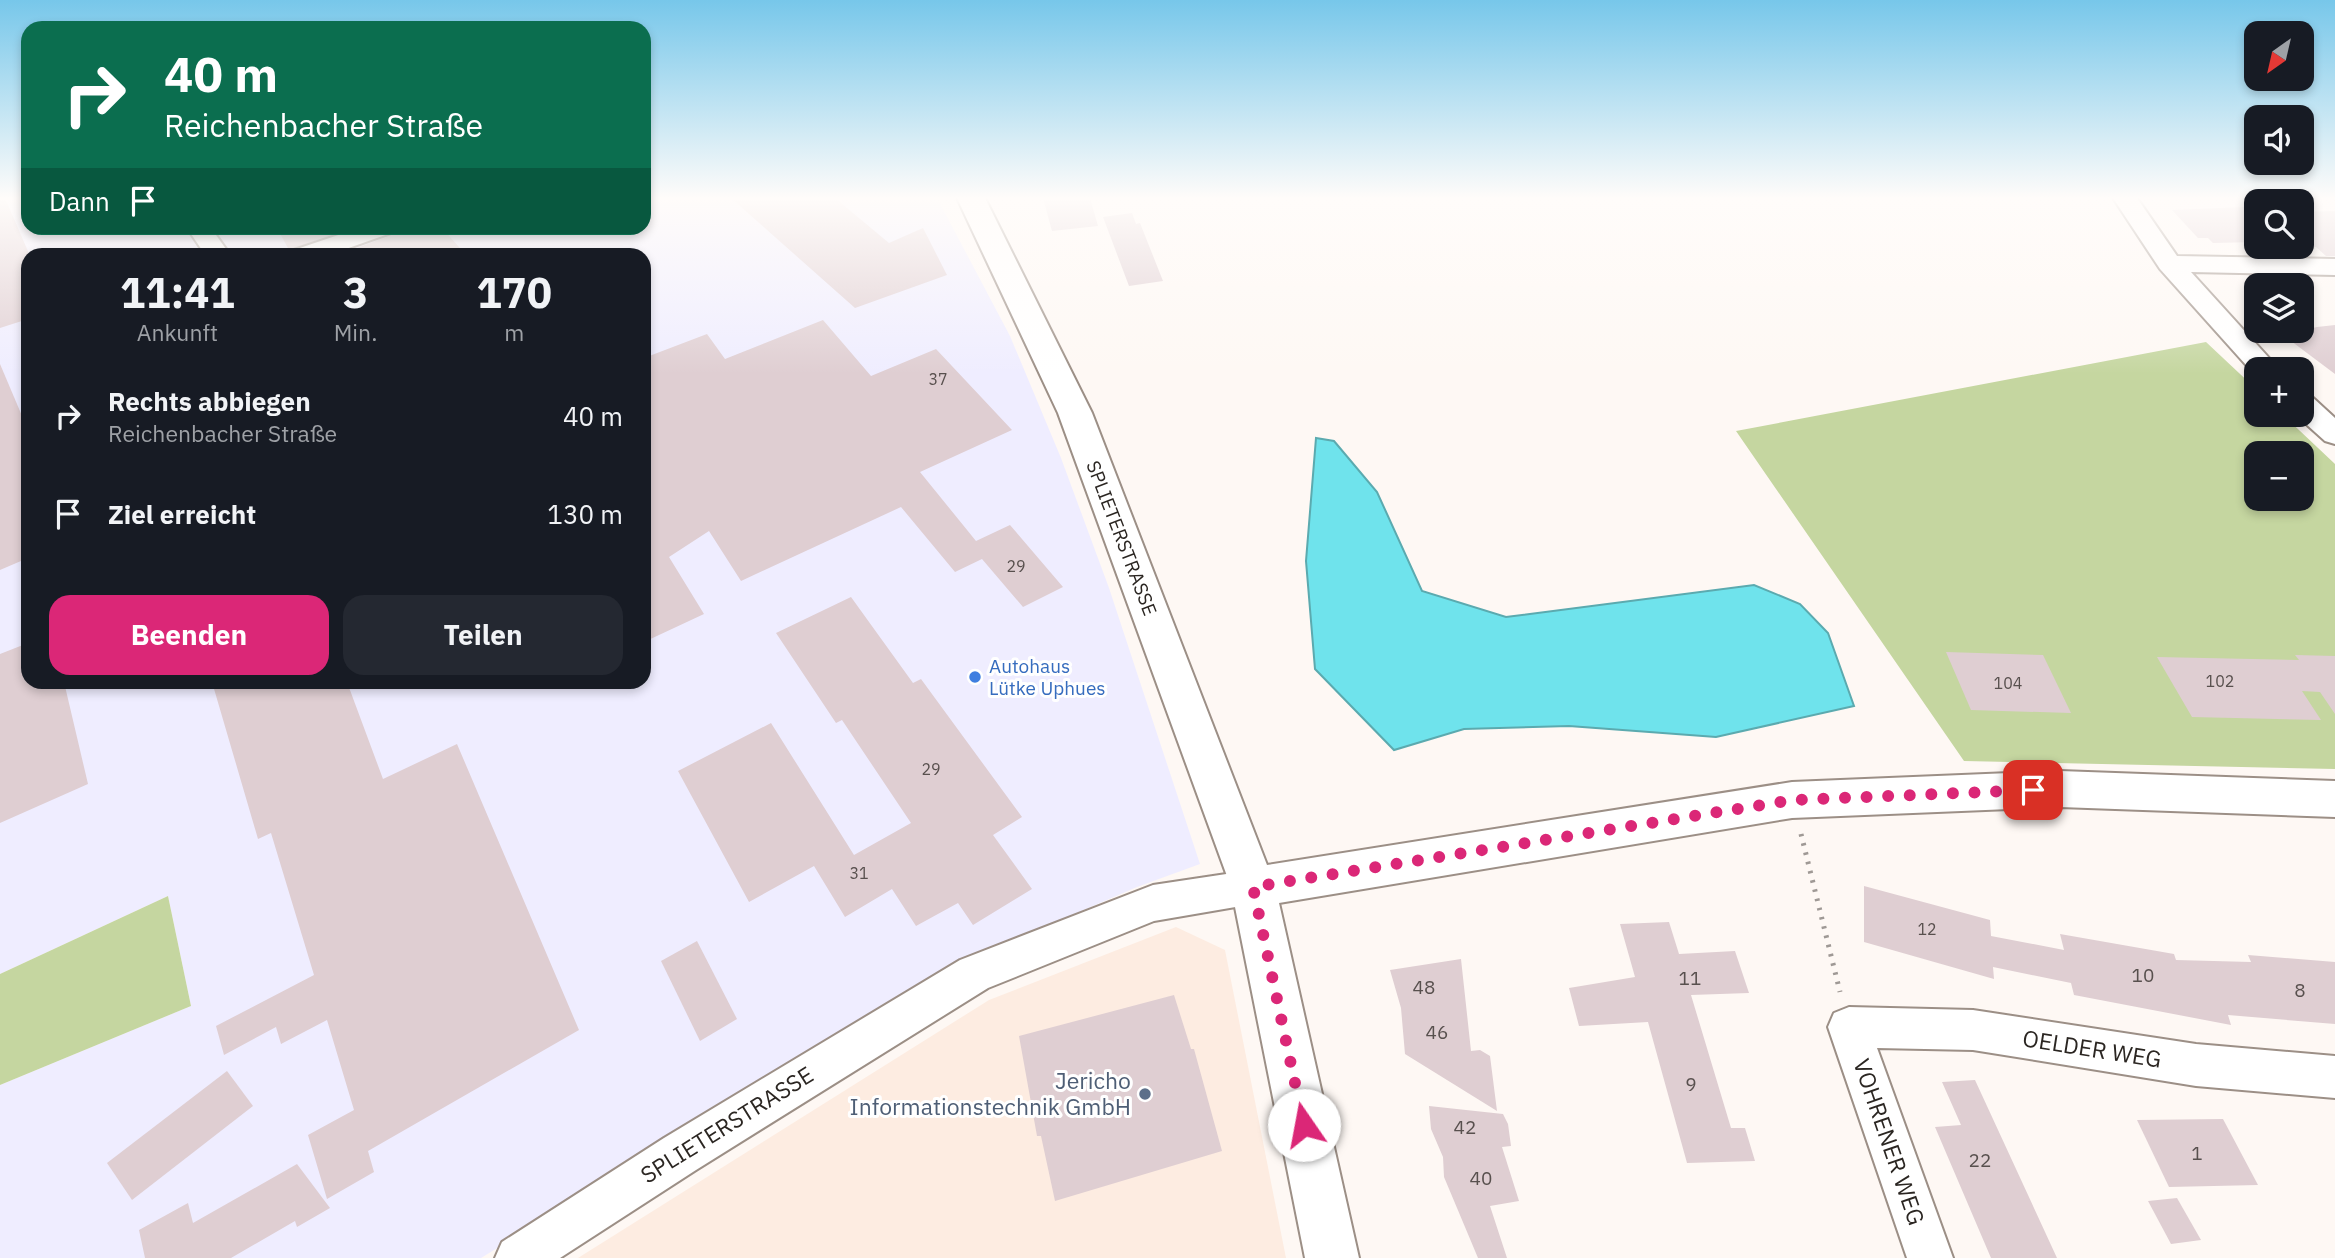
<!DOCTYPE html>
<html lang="de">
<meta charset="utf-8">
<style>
body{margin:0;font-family:"IBM Plex Sans",sans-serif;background:#242831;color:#f1f3f6;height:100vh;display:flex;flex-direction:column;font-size:26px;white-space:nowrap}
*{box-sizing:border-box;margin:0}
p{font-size:23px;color:#9ea1a6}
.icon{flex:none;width:38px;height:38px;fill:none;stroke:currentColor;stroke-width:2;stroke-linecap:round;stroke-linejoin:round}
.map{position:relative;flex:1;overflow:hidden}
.details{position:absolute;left:21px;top:248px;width:630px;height:441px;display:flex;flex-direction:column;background:#171b24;border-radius:21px;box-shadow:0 4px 10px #0003}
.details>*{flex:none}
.guide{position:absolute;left:21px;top:21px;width:630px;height:214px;border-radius:21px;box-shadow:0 4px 10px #0003;background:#0b6e4f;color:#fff;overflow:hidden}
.needle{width:46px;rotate:214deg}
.tools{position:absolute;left:2244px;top:21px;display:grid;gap:14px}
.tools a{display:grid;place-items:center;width:70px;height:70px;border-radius:14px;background:#171b24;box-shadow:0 4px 10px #0003;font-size:35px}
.pin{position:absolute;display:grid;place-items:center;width:60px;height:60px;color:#fff;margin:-30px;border-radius:14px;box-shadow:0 4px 10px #0006}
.me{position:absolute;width:77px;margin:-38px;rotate:348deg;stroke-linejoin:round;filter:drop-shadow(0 0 5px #0008)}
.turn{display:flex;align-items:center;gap:24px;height:147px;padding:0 28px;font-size:32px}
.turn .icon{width:91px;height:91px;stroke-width:2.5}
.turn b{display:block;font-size:49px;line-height:60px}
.then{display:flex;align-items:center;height:66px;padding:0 28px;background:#0003;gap:14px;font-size:26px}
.eta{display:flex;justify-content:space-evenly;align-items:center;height:119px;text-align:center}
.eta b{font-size:42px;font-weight:700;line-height:49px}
.action{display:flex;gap:14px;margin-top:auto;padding:14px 28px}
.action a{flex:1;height:80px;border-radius:21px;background:#db2777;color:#fff;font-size:28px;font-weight:700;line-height:80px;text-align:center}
.action a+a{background:#242831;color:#f1f3f6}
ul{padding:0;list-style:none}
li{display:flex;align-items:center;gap:21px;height:98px;padding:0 28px}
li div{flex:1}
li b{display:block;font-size:26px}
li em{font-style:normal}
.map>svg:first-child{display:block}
</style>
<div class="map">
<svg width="2335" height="1258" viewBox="0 0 2335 1258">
<rect width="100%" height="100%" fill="#fef8f4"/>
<polygon fill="#fdece1" points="1176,927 1225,950 1286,1258 578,1258 989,1000"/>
<path fill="#efedff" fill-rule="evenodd" d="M0 198H28V228H644V198H937L1010 336 1061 458 1109 588 1200 864 1137 887 970 959 481 1258H0V1085L191 1006 168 896 0 974ZM28 256H644V682H28Z"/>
<g fill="#c5d6a0" fill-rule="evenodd">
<path d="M2206 342 2256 389V415H2283L2335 464V769L1964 761 1736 431ZM2256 453H2301V499H2256Z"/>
<polygon points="168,896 191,1006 0,1085 0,974"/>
</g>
<polygon fill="#6fe3ec" stroke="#5baaaf" stroke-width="2" points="1316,438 1334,441 1377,492 1422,591 1506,617 1754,585 1800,604 1828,633 1854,706 1716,737 1569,726 1464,729 1394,750 1315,669 1306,561"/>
<g fill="#dfced2">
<polygon points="0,198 5,198 30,256 28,256 28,319 0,328"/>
<polygon points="731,198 835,198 889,243 923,228 947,275 855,308"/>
<polygon points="1043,198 1090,198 1098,226 1052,231"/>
<polygon points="2244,207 2250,213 2256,213 2256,242 2213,243 2208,238 2198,238 2172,210"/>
<polygon points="2335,211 2335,256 2326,256 2316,247 2283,247 2301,247 2301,212"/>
<polygon points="1132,213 1136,224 1140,223 1163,281 1129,286 1103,217"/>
<polygon points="277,228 352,228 289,250"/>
<polygon points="397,228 442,228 467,256 335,256 392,235"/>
<polygon points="823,320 871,376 936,349 1012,430 920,472 976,541 1010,525 1063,587 1023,607 982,559 955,572 901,507 741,581 709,531 669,557 704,614 644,642 644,358 707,334 725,359"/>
<polygon points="2335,325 2335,374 2283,335 2317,327"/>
<polygon points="0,364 28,430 28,558 0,570"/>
<polygon points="851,597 913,683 921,679 1022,817 993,835 1032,889 973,925 958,903 916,926 892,889 845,917 814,866 749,902 678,771 771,723 854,855 911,823 842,720 836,723 776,633"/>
<polygon points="28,643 28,682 64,682 88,784 0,823 0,654"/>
<polygon points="1946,652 2043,655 2071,713 1971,710"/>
<polygon points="2295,655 2335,656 2335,714 2320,692 2302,691 2321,720 2192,717 2157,657 2299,660"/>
<polygon points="212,682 347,682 383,779 457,744 579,1030 368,1151 374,1172 327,1199 308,1135 354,1110 327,1020 281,1044 276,1027 224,1055 216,1026 314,975 271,833 258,839"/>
<polygon points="1864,886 1990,920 1991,936 2064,950 2060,934 2174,954 2176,960 2251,962 2248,955 2335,962 2335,1024 2228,1015 2231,1025 2074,995 2071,983 1993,967 1994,979 1864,942"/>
<polygon points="1669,922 1679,954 1735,951 1749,993 1691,995 1731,1128 1745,1128 1755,1161 1687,1163 1648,1022 1579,1026 1569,988 1635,977 1620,924"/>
<polygon points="697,941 737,1019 700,1041 661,961"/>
<polygon points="1461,959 1471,1051 1480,1050 1490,1056 1497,1111 1405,1054 1401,1008 1390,970"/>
<polygon points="1174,995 1191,1049 1194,1049 1222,1151 1055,1201 1041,1136 1037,1136 1019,1036"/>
<polygon points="227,1071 253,1106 132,1200 107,1163"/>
<polygon points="1975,1080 2057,1258 1991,1258 1935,1127 1961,1125 1942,1082"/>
<polygon points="1429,1106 1503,1114 1508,1124 1511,1146 1502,1147 1519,1201 1490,1206 1507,1258 1478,1258 1444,1177 1443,1157 1431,1129"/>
<polygon points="2223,1119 2258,1185 2169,1187 2137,1120"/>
<polygon points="297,1164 330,1208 297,1227 295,1221 231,1258 145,1258 139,1230 188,1203 193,1223"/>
<polygon points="2177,1198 2201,1240 2171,1244 2148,1201"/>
</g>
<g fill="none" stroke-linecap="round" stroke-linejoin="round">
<g stroke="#9c8f86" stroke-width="4">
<g id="minor">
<polygon points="2113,198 2137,198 2177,256 2335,259 2335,275 2191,272 2279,369 2256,369 2255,375 2160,269"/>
<polygon points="187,228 211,228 231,256 206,256"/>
<polygon points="359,228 394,228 391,233 326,256 288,256 291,251"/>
<polygon points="2301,394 2311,396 2335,418 2335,444 2325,441 2296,415 2301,415"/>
<polygon points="1253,870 1267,875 1272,887 1267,899 1253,904 1154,921 988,988 696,1170 560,1258 495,1258 502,1242 664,1138 960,960 1153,885"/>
<polygon points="1849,1007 1973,1010 2196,1044 2335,1056 2335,1098 2196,1086 1973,1050 1877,1048 1953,1258 1907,1258 1828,1027 1834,1013"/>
</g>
</g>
<g stroke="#9c8f86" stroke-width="4">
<polygon id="tertiary" points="957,198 985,198 1092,413 1267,865 1792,782 2060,771 2335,781 2335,817 2060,807 1792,818 1279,903 1359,1258 1305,1258 1231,887 1058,413"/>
</g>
<polyline stroke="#9f9995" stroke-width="5" stroke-dasharray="2.5 7" stroke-linecap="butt" points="1801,834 1840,992"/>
<use href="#minor" fill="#fff" fill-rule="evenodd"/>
<use href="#tertiary" fill="#fff" fill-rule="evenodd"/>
</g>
<linearGradient id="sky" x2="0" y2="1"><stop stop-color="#77c7ea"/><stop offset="0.53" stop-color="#fffcfa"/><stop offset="1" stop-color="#fffcfa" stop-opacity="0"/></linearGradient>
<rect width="2335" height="374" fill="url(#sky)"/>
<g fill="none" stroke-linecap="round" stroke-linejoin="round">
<polyline stroke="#db2777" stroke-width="12" stroke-dasharray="0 21.6" points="1304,1125 1253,887 1793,800 2033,790"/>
</g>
<circle fill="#3f7fe0" stroke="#fff" stroke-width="2.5" cx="975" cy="677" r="7"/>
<circle fill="#5c6f8a" stroke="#fff" stroke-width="2.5" cx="1145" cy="1094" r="7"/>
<g text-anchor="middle" stroke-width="6" stroke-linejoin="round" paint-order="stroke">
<g font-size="16" fill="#58504e">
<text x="938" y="385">37</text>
<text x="1016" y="572">29</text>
<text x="2220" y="687">102</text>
<text x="2008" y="689">104</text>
<text x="931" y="775">29</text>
<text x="859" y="879">31</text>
<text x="1927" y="935">12</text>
</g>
<g font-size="19" fill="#2b2622" stroke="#fff">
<text transform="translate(1122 538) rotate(69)" y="7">SPLIETERSTRASSE</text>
</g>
<g font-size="19" fill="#366cbe" stroke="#fff" text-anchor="start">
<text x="989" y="673">Autohaus<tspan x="989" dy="22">Lütke Uphues</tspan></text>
</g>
<g font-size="19" fill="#58504e">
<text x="2143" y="982">10</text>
<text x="1690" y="985">11</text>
<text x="1424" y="994">48</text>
<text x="2300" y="997">8</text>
<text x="1437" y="1039">46</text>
<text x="1691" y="1091">9</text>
<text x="1465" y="1134">42</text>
<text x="2197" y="1160">1</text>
<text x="1980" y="1167">22</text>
<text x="1481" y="1185">40</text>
</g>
<g font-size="23" fill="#2b2622" stroke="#fff">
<text transform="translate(2092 1049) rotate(9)" y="8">OELDER WEG</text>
<text transform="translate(727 1125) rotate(-32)" y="8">SPLIETERSTRASSE</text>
<text transform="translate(1889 1142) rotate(71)" y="8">VOHRENER WEG</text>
</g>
<g font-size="23" fill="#4e5e75" stroke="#fff" text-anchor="end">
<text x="1131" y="1089">Jericho<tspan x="1131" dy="26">Informationstechnik GmbH</tspan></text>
</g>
</g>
</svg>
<div class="tools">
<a><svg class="needle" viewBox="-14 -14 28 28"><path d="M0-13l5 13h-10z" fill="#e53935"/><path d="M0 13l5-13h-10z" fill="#9ea1a6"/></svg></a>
<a><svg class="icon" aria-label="sound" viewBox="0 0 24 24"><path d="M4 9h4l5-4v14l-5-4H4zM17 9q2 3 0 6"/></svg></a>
<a><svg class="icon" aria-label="search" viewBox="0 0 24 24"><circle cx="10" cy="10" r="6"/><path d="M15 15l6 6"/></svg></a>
<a><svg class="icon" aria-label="layers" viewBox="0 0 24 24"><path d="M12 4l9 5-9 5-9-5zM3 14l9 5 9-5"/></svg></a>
<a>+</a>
<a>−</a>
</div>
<div class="pin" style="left:2033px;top:790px;background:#d93025"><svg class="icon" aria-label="arrive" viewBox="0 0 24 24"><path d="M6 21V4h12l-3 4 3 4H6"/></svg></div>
<svg class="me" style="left:1304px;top:1125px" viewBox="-20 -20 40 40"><circle r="19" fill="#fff"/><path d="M0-13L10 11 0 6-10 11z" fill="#db2777"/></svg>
<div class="guide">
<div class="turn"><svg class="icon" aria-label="right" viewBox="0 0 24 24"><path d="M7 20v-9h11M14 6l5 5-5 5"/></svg><div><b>40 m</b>Reichenbacher Straße</div></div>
<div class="then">Dann<svg class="icon" aria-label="arrive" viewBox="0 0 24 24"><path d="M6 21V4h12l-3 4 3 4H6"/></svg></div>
</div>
<section class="details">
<div class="eta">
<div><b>11:41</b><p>Ankunft</p></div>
<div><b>3</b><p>Min.</p></div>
<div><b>170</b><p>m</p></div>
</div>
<ul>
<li><svg class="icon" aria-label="right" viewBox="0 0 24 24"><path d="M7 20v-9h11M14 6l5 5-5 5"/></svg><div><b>Rechts abbiegen</b><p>Reichenbacher Straße</p></div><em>40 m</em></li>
<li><svg class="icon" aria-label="arrive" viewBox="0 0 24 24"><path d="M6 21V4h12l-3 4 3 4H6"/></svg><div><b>Ziel erreicht</b></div><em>130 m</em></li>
</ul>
<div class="action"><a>Beenden</a><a>Teilen</a></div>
</section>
</div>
